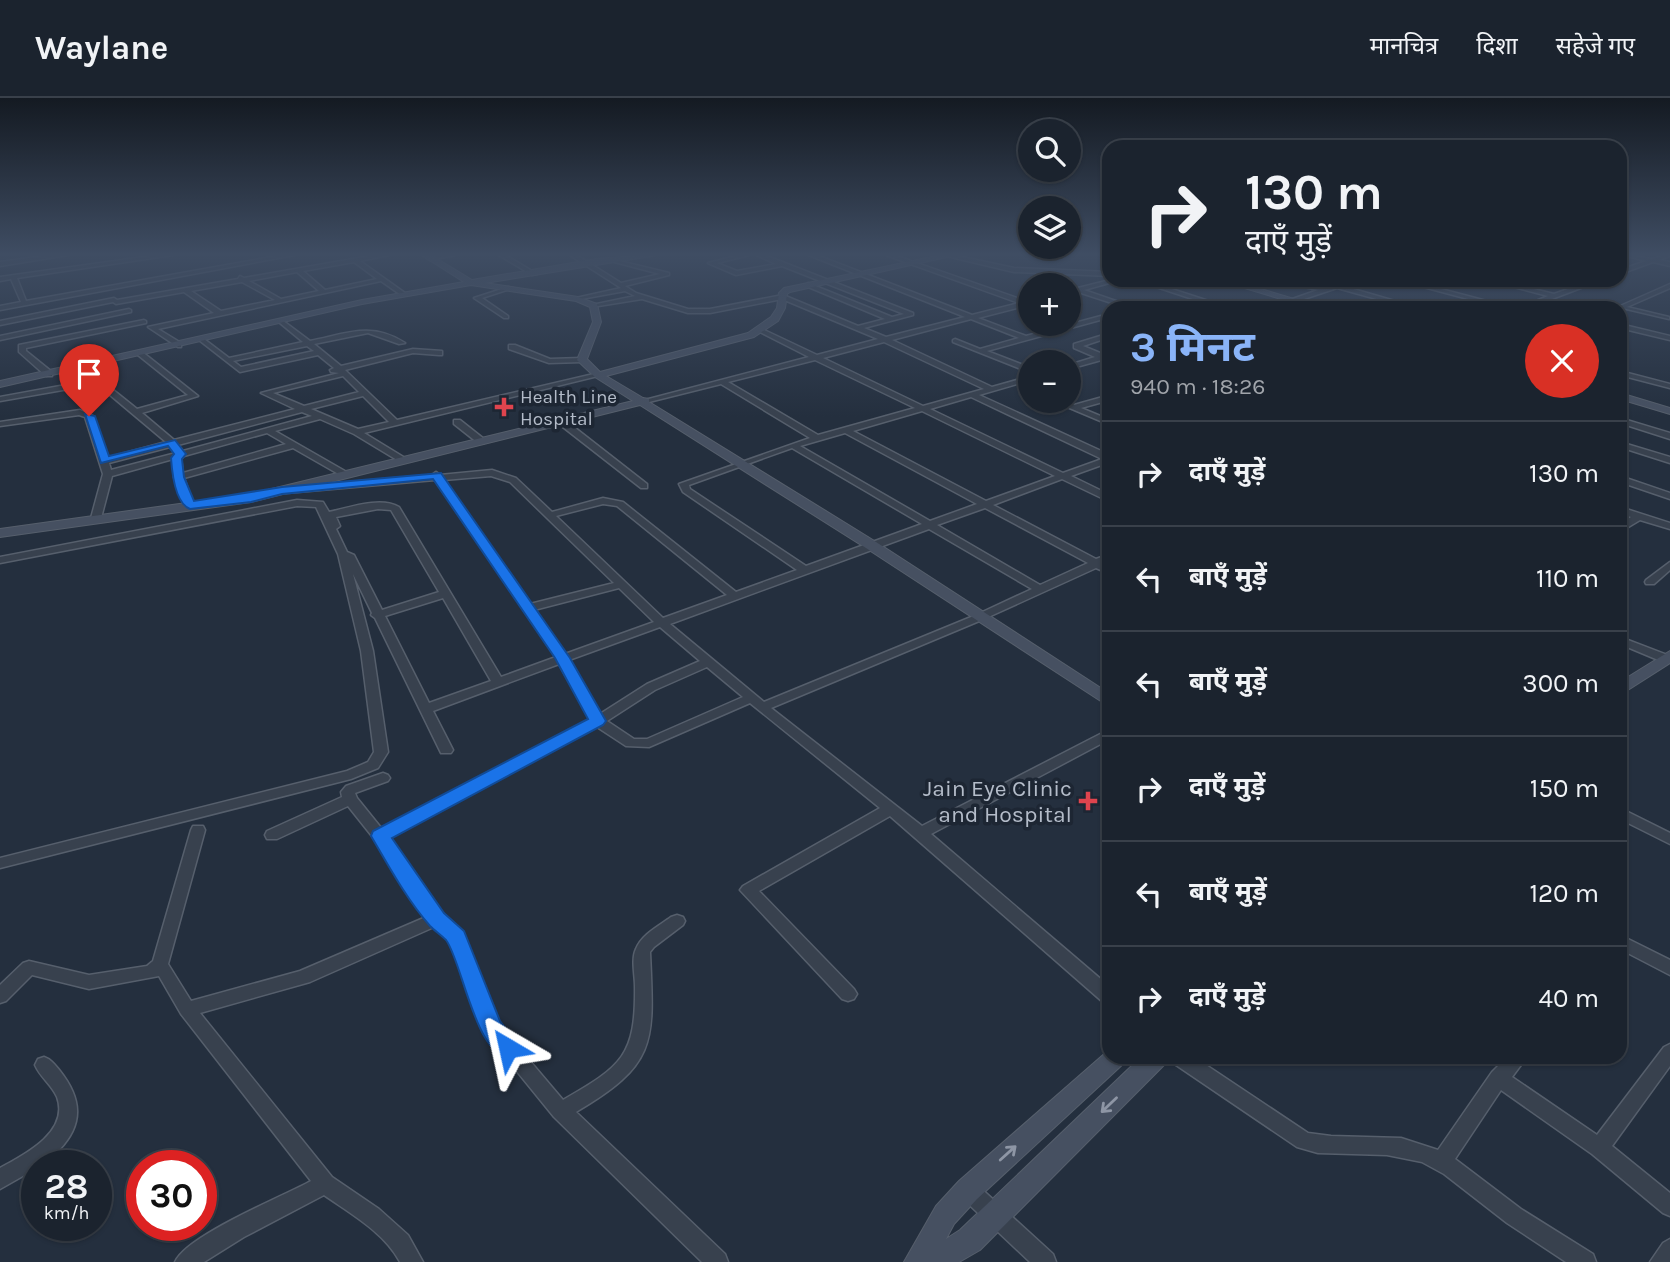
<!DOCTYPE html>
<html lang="hi">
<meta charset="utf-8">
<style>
body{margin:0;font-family:Karla,"Noto Sans Devanagari",sans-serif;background:#242b36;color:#f1f3f6;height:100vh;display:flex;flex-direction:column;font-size:26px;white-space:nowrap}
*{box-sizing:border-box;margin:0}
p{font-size:23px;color:#a0a4aa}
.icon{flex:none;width:38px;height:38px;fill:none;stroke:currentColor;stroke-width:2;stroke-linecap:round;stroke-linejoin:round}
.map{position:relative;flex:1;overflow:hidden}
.details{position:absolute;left:1102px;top:203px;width:525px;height:763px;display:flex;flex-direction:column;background:#1b232e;border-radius:21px;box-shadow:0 2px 5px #0004,0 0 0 2px #39404a}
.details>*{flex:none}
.guide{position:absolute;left:1102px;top:42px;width:525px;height:147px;border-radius:21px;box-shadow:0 2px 5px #0004,0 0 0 2px #39404a;background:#1b232e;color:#f1f3f6;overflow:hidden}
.controls{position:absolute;left:1018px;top:21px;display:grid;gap:14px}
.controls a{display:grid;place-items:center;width:63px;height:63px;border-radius:50%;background:#1b232e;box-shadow:0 2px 5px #0004,0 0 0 2px #39404a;font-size:35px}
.speed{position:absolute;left:21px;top:1052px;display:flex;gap:14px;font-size:35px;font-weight:700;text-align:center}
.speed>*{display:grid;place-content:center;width:91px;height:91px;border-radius:50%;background:#1b232e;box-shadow:0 2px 5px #0004,0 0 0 2px #39404a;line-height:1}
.speed small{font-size:18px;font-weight:400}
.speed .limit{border:10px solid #d22;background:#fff;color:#111}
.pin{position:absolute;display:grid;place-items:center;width:60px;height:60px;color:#fff;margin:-72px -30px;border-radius:50% 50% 50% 0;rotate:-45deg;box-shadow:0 0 7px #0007}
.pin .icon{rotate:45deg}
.me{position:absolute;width:77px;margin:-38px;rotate:324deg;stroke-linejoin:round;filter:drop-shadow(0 0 5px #0008)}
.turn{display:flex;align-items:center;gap:24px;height:147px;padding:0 28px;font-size:32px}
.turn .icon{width:91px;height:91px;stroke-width:2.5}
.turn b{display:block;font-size:49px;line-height:60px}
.round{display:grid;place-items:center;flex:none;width:74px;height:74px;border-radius:37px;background:#242b36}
.head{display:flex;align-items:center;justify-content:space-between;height:119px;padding:0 28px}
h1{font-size:42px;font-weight:700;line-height:52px;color:#8ab4f8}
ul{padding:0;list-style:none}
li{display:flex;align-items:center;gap:21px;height:105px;padding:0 28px;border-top:2px solid #39404a}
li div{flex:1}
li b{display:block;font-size:26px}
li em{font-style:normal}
header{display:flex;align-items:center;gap:42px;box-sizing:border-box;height:98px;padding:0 35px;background:#1b232e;border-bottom:2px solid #39404a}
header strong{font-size:33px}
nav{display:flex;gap:38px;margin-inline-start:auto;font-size:24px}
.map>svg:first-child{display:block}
</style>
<header>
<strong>Waylane</strong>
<nav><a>मानचित्र</a><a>दिशा</a><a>सहेजे गए</a></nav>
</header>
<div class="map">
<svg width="1670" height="1164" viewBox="0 0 1670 1164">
<rect width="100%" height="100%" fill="#242f3e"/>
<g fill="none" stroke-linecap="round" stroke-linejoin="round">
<g stroke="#565f6c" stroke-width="3">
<g id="street">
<polygon points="59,156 74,156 0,168 0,164"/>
<polygon points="165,156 180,156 17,180 26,203 288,156 300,156 0,212 0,208 21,204 11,181 0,183 0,179"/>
<path d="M381 156H394L360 163 405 195V197H401L381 183 158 231 181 245V249H178L148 229 214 215 184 194 116 206 113 204 0 227V223L114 200 117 202 238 181 240 178 244 180ZM354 164 377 181 325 192 303 173ZM297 174 319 193 281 201 249 183ZM242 184 275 202 221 213 191 193Z"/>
<polygon points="446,156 461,156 430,162 427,160"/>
<polygon points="497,156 504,156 537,176 532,177"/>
<path d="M568 156H575L621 185 660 176 607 162V160L669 175V177L625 188 636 195 688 211H710L783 197 858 228 885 221 806 188 808 185 892 219 904 216 782 168 736 177 708 165 744 156H762L913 215V217L864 230 886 239 965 219 806 156H814L972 217 1019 205 883 156H891L1026 203 1031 202 1029 207 978 220 1026 238 1101 218 1110 221V226L1100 222 987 253 1031 270V275L953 244V242L955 241 980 251 1019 240 971 221 892 242 992 289 1031 278V282L979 297 1110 357V364L1071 378 1110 397V404L1062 381 993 407 1096 461 1110 456V463L1104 466 1110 469V476L1096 470 984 521 771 610 922 728 1110 631V641L931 736 1110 889V907L1104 905 890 718 759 793 854 891 857 896 854 901 848 903 842 901 740 792 743 788 880 710 750 605 649 649 626 648 597 629 389 739 442 817 462 835 497 924 563 1002C622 968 636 958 635 888 635 877 631 861 636 851 642 836 659 828 671 819L677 817 683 819 685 823 683 827 654 849 650 854C654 944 658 966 576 1014L725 1156 728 1164H702L554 1019 484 933 449 842 434 829 310 884 200 915 332 1079 379 1111 408 1137 423 1164H400C384 1134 351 1116 324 1097L244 1139 204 1164H175C187 1137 282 1099 311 1083L181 916 159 878 89 891 32 877 6 903 0 905V887L23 865 29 863 89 877 147 868 153 863 191 732 193 728H203L205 732 168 866 191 903 300 873 426 819 383 752 348 708 277 741H267L265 737 267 733 342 699 341 694 346 688 383 675 388 677 390 680 388 683 355 695 357 700 382 731 591 622 559 566 433 613 453 652 451 655H441L375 520 371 517 372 515 353 476 373 553 388 654 378 670 351 681 0 770V760L347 673 368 664 374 654 361 553 338 456 316 409 297 408 0 465V459L297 402 323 404 329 414C348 410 381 398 399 409L501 579 556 559 435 382 286 395 281 392 283 390 432 377 436 374 440 377 492 372 516 380 552 414 603 400 623 404 736 494 797 472 683 394 679 386 810 340 721 286 645 305 641 303 809 259 758 233V231H762L817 257 878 241 782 201 710 215H688L642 201 592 209V207L635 198 625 193 576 202V200L621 190ZM754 156 776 166 737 173 717 165ZM884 244 984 291 923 308 823 260ZM815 262 915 310 818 337 728 284ZM971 299 1102 361 1063 375 930 311ZM922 313 1055 378 986 403 853 333ZM845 335 977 406 930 423 800 348ZM792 350 922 426 806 468 690 391 689 387ZM491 378 510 384 614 485 530 506 444 382ZM603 406 617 408 727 497 663 520 556 418ZM985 410 1088 465 1040 487 937 427ZM378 411 391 412 439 494 382 512 354 457 347 454 336 431 340 428 336 419ZM929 431 1032 491 976 517 764 604 670 526ZM619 490 654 524 565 556 534 512ZM443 500 491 583 429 605 385 518ZM660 529 700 563 647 586 600 616 569 562ZM707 569 743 599 647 641H634L607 623 655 592Z"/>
<polygon points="938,156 949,156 1014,170 1110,174 1110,178 1014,174"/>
<polygon points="1620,156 1652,161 1670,156 1670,158 1659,162 1670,164 1670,168 1653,164 1620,176 1620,172 1646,163"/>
<polygon points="1110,182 1120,182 1084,192 1136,210 1127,210 1069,191 1069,187 1078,190"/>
<polygon points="1135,182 1144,182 1230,210 1220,210"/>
<polygon points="1239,182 1249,182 1234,187 1231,185"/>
<path d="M1263 182 1286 183 1285 182C1298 182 1312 191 1326 190 1337 189 1347 182 1360 182L1343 188 1419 210H1409L1337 190 1277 210H1267L1318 192 1290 186 1283 188Z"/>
<polygon points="1397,182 1407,182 1513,210 1502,210"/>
<polygon points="1487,182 1497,182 1554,196 1593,182 1602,182 1528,210 1519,210 1548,198"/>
<polygon points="1670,186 1670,190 1627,209 1669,219 1669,221 1618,209"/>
<polygon points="508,189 513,190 482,200 508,218 508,220 504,220 474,200"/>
<polygon points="129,211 131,212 131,214 0,242 0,238"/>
<polygon points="144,222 146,223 146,225 26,250 26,253 52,274 52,278 46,278 19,254 19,247"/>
<path d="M282 222 310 243C346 236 371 223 405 245L399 246 368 235 314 246 341 268 413 251 442 253V257H439L413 255 345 272 397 322 598 275 602 277 364 335 405 360V364L402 365 354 336 320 321 275 333 350 376 345 379 342 378 293 350 184 380 194 408 189 411 184 408 174 379 173 361 112 378 101 420 96 423 91 420 103 376 85 319 79 317 0 328V324L80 312 93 318 107 360 166 344 97 286 0 303V299L93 282 79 271 78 269 82 267 137 311 188 297 138 257 137 255 141 253 198 298 142 315 174 342 295 311 261 295 339 275 331 274 330 272 334 270 318 257 240 274 199 242 204 241 229 260 303 244 280 225 279 224ZM307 248 314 253 241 269 233 263ZM343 278 359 294 304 308 273 295ZM363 298 389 324 358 331 311 311ZM302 314 312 318 183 353 178 347ZM267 335 286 346 183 375 181 361 184 358ZM170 349 176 355 111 372 109 365Z"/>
<polygon points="1620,226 1670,238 1670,242 1620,230"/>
<polygon points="1110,235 1110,239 1083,248 1105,257 1105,261 1069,271 1069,267 1095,259 1074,250 1074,246"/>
<polygon points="509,247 515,247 550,261 582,260 586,262 582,264 549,265 509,251"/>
<polygon points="1620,273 1670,286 1670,290 1620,277"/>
<polygon points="1110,297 1110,302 1081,310 1110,322 1110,327 1053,303 1063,303 1074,307"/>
<polygon points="1620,320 1670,335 1670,341 1620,325"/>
<polygon points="454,322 460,322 484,341 484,345 478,345 454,326"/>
<polygon points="559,322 565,322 647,386 647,390 641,390 559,326"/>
<polygon points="1620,344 1670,359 1670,365 1620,349"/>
<polygon points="1620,378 1670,395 1670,401 1620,384"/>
<polygon points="1620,409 1670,425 1670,431 1640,422 1620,434 1620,426 1631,419 1620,415"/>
<polygon points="1670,464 1670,472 1654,486 1646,486 1645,484 1646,482"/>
<polygon points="1620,539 1670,558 1670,564 1663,564 1620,546"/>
<polygon points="1620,710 1670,735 1670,746 1620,721"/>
<polygon points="1620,837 1670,862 1670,877 1620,851"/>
<polygon points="1670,946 1670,968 1612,1048 1670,1095 1670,1118 1663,1115 1592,1056 1501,992 1455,1061 1521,1111 1593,1156 1596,1164 1566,1164 1507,1125 1444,1076 1422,1064 1387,1057 1318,1055 1297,1049 1173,965 1170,959 1194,959 1308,1035 1331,1038 1401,1040 1438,1052 1492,974 1507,959 1527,959 1512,979 1597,1037 1664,949"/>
<path d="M44 959C52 962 55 967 60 973 82 1001 84 1026 59 1052 53 1059 45 1066 37 1068V1070L0 1091V1070C24 1057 70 1034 57 999 52 987 40 979 35 967L38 961Z"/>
<polygon points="968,1082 975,1085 1053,1156 1056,1164 1030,1164 961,1099 958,1092 961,1085"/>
<polygon points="1670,1141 1670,1164 1650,1164 1663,1145"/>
</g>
</g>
<g stroke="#565f6c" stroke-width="2">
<g id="secondary">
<polygon points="420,156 429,156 472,182 596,161 664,156 485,185 578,199 597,206 601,224 587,261 600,274 748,235 771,219 777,210 779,195 784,190 946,156 960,156 790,194 787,196 785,210 778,223 754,239 606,278 643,300 649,301 649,304 876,444 1110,596 1110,609 866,450 640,307 251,404 0,439 0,431 251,396 633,303 595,279 577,262 593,224 590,209 576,203 471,187 362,206 0,289 0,283 362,202 464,184"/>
<polygon points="1218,182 1231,182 1324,210 1311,210"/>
<polygon points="1620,295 1670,310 1670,316 1620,301"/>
<polygon points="1670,553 1670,565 1620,597 1620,584"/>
<polygon points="1110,951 1110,959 1127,959 1123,966 977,1101 954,1126 946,1141 960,1132 1141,959 1169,959 1165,966 980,1152 959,1164 904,1164 936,1108 959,1083"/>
</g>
</g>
<use href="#street" fill="#38414e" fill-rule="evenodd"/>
<use href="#secondary" fill="#465061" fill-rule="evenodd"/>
</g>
<defs><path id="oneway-shaft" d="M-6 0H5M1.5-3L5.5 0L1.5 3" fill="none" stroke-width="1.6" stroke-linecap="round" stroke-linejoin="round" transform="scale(1.75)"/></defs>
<g stroke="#8e96a5">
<use href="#oneway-shaft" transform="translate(1109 1007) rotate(136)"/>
<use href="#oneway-shaft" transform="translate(1008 1055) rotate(-42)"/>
</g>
<linearGradient id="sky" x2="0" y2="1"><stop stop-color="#141a22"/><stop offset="0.49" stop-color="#3f4d63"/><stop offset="1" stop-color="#3f4d63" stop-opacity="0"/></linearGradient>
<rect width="1670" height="319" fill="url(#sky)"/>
<path fill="#1a73e8" stroke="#114b97" stroke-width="2" d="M85 316 95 318 109 358 175 342 186 356 182 361 184 379 194 403 282 389 441 375 570 560 606 623 603 627 392 740 444 815 464 833 500 923 520 950 516 957C477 971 463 864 446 842 441 837 435 833 430 828 407 802 388 767 371 738L373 733 588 621 555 560 433 381 282 396 251 404 190 411C175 405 172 375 171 360L174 356 168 348 101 365Z"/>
<g fill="#e0444e" stroke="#1d2633" stroke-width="2.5">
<path d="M500.5 298.5h7v7h7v7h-7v7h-7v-7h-7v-7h7z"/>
<path d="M1084.5 692.5h7v7h7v7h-7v7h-7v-7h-7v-7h7z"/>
</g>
<g text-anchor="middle" stroke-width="7" stroke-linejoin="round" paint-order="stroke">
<g font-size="19" fill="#b4bcc9" stroke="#1d2633" text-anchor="start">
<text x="520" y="305">Health Line<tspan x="520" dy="22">Hospital</tspan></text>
</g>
<g font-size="23" fill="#b4bcc9" stroke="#1d2633" text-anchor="end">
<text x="1072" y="698">Jain Eye Clinic<tspan x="1072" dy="26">and Hospital</tspan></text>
</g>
</g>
</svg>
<div class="controls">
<a><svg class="icon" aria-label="search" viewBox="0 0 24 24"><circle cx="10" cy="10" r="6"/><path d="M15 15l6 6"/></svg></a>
<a><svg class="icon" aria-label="layers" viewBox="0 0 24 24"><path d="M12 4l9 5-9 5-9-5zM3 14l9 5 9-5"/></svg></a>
<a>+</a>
<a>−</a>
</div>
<div class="speed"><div>28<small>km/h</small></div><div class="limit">30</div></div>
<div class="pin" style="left:89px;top:318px;background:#d93025"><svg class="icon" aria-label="arrive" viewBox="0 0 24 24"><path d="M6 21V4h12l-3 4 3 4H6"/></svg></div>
<svg class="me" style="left:508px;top:950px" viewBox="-20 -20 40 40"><path d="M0-17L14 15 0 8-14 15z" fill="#1a73e8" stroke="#fff" stroke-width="4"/></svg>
<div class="guide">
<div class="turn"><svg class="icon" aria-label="right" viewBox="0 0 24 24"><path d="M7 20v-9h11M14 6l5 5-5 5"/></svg><div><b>130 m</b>दाएँ मुड़ें</div></div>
</div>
<section class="details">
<div class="head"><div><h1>3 मिनट</h1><p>940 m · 18:26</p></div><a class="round" style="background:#d93025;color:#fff"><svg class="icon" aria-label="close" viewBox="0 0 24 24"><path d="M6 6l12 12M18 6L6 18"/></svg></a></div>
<ul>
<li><svg class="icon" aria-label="right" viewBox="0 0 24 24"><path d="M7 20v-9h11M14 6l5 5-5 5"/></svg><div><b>दाएँ मुड़ें</b></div><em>130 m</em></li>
<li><svg class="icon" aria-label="left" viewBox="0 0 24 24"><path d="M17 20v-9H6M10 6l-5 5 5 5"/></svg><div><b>बाएँ मुड़ें</b></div><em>110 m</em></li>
<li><svg class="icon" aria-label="left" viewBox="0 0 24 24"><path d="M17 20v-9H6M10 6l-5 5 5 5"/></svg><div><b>बाएँ मुड़ें</b></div><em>300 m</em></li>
<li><svg class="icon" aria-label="right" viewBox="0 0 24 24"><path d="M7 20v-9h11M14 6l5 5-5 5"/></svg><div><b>दाएँ मुड़ें</b></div><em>150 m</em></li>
<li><svg class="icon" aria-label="left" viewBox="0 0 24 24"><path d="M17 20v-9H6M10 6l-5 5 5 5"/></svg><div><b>बाएँ मुड़ें</b></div><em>120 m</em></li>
<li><svg class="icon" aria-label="right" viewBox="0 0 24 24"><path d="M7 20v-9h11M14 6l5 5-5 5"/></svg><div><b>दाएँ मुड़ें</b></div><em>40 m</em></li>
</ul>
</section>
</div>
